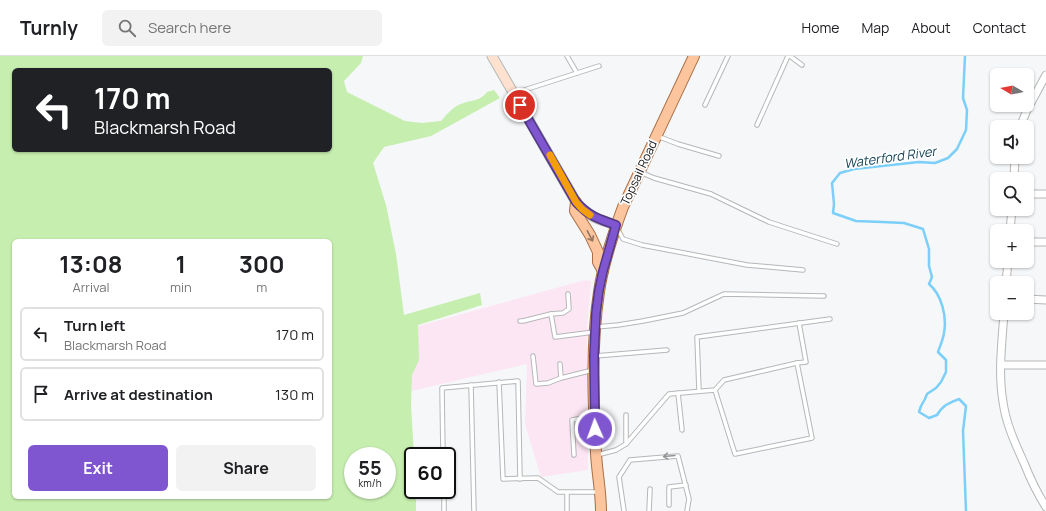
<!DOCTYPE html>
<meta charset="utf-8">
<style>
body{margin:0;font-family:Manrope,sans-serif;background:#f2f2f2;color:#202124;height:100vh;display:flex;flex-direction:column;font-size:15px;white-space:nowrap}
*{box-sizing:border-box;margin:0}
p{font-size:13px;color:#757577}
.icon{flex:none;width:22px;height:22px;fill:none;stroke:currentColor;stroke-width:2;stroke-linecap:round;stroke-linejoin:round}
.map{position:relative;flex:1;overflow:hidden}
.sheet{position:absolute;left:12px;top:183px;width:320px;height:260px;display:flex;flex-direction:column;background:#fff;border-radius:6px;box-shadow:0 1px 3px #0004}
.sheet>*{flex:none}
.banner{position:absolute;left:12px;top:12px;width:320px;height:84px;border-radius:6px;box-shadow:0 1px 3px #0004;background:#202124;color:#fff;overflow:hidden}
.needle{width:26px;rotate:280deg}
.buttons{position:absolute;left:990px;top:12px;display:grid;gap:8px}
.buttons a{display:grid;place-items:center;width:44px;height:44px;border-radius:6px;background:#fff;box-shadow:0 1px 3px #0004;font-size:20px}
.speed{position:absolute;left:344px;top:391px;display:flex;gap:8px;font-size:20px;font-weight:700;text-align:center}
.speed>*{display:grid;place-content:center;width:52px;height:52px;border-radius:50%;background:#fff;box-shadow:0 1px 3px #0004;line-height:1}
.speed small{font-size:10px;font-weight:400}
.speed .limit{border:2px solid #111;border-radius:6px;background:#fff;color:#111}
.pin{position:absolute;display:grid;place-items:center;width:34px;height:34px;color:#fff;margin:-17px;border:2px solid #fff;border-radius:50%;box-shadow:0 1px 4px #0007}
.me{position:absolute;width:44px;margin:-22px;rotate:358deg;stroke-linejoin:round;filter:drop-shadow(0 0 3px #0008)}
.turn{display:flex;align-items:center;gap:14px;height:84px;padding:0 16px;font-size:18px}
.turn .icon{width:52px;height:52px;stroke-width:2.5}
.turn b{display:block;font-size:28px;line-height:34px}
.eta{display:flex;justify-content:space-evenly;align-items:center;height:68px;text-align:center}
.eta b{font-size:24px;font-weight:700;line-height:28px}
.button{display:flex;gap:8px;margin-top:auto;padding:8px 16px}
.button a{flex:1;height:46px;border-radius:6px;background:#7f56cf;color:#fff;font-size:16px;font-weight:700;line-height:46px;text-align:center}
.button a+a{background:#f2f2f2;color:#202124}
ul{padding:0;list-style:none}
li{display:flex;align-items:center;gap:12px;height:54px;margin:0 8px 6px;padding:0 8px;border:2px solid #e0e0e0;border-radius:6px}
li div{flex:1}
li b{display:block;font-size:15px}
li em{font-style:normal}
header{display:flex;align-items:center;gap:24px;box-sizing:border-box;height:56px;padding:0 20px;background:#fff;border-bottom:1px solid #e0e0e0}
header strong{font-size:19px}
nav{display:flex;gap:22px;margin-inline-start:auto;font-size:14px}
.search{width:280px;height:36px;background:#f2f2f2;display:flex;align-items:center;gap:10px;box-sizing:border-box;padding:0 14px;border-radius:6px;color:#757577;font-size:15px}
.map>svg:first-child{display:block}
</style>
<header>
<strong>Turnly</strong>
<div class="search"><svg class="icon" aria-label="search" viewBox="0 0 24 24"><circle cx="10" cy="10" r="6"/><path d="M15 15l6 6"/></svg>Search here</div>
<nav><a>Home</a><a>Map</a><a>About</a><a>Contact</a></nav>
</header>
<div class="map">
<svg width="1046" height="455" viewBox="0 0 1046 455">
<rect width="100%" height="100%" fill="#f5f7f9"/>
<polygon fill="#fce6f3" points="585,224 591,225 587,273 587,294 588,414 541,421 525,368 527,308 407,336 401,275"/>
<path fill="#c6eeae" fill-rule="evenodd" d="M0 0H363L361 7 344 25 347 36 405 65 422 67 441 65C446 59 453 51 461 48 472 43 478 47 487 36L494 34 500 42 431 80 384 91 373 107 386 149 396 198 404 259 480 237 482 249 418 269 419 304 412 319 411 349 414 400H413V434H416V455H0ZM14 14H330V94H14ZM14 185H330V441H14ZM353 400H387V434H353Z"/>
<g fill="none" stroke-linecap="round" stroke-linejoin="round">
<path stroke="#7bcff8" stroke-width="2.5" d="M965 0 963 42 967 54 966 74 957 93 948 102 935 107 919 106 854 113 840 117 832 127 834 148 833 157 856 165 882 166 904 167 923 173 929 193V210L932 221 929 228C942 239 947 261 944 277 943 284 940 290 938 296L946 304V316L941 326 936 332 927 338 925 343 921 350 919 356 929 362 937 359C943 349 949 347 959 343L966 350 963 375 966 455"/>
<g stroke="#b5b7b8" stroke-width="5.5">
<g id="lane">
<polyline points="567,0 577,17"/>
<polyline points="790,0 802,9"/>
<polyline points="515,37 599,10"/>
<polyline points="705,49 728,0"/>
<polyline points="757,69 788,0"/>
<polyline points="657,80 678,88 719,100"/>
<polyline points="640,116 654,122 711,138 769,166 837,188"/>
<polyline points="617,172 623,183 642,189 747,209 803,214"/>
<polyline points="551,258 563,257 569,253 568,238"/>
<polyline points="520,265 523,265 551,258 555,281 594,276"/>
<polyline points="596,271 618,269 643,265 683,257 724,238 824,240"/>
<polyline points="533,300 536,328 548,327 561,322"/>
<polyline points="595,300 667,294"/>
<polyline points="797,307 806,306 799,267"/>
<polyline points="560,308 561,322 593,314"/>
<polyline points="499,326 503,423 538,422 558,436 599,436"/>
<polyline points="471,329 474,455"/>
<polyline points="699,335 697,281 830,263"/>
<polyline points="678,337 682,374"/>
<polyline points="626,388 669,338 715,334 735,398 812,382 797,307 724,324 715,334"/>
<polyline points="574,399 572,364 593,360"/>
<polyline points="597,399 616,394 626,388 626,359"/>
<polyline points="443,400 442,332 518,325 520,423"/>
<polyline points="444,434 444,455"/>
<polyline points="669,449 669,431 686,429"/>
<polyline points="567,455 567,437"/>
<polyline points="624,455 619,421 630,404 678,400 689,443 687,455"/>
<polyline points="649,455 650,433"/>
</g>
</g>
<g stroke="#b5b7b8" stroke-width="9">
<g id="street">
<polyline points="1020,71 1027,54 1046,19"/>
<polyline points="1014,123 1015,101"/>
<polyline points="1027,138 1046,138"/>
<polyline points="1010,175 1012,153"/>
<polyline points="1027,186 1046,186"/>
<polyline points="1006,227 1008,205"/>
<polyline points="1027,243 1046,244"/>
<path d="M1004 257C1002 286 998 317 1003 346 1006 368 1015 387 1024 407 1030 422 1037 437 1046 451"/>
<polyline points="1001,309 1046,309"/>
</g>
</g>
<g stroke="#b5b7b8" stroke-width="11">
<path id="secondary" d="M492 0 576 146C589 161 597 163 616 169"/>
</g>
<g stroke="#a96e44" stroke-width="12">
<g id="primary">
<polyline points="576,146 575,155 590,179 598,196 598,206 603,215"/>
<path d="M601 455C601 435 597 417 596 397 593 345 591 288 599 236 603 208 613 178 623 151L694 0"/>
</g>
</g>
<use href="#lane" stroke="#fff" stroke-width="3.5"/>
<use href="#street" stroke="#fff" stroke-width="7"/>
<use href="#secondary" stroke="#fee2cf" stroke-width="9"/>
<use href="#primary" stroke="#fcc59e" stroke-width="10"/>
</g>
<defs><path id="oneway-shaft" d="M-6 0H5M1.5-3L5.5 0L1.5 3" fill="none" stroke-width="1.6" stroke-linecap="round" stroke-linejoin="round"/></defs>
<use stroke="#937560" href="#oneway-shaft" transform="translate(590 180) rotate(62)"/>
<use stroke="#959595" href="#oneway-shaft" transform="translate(669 400) rotate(175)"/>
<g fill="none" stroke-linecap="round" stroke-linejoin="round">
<g stroke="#533887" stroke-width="10">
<path id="route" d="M520 49 576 146C589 160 598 163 616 169L603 215 599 234 596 257 594 300 595 373"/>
</g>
<use href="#route" stroke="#7f56cf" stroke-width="7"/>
<polyline stroke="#f59e0b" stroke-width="7" points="550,99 576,146 582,153 590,159"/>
</g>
<g text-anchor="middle" stroke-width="3.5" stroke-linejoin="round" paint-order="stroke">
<g font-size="12" fill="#131314" stroke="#fff">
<text transform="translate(639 117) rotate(-65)" y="4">Topsail Road</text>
</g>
<g font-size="13" font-style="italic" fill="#134358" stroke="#fff">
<text transform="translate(890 101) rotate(-8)" y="5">Waterford River</text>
</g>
</g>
</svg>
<div class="buttons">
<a><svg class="needle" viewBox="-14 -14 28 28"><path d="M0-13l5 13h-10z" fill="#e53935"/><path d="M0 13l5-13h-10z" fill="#757577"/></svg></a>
<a><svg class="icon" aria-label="sound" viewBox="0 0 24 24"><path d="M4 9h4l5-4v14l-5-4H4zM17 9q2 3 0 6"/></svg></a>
<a><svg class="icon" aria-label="search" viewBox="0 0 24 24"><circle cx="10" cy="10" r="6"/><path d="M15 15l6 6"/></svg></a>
<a>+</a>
<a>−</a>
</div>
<div class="speed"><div>55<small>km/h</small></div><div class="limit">60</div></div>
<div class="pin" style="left:520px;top:49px;background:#d93025"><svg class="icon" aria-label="arrive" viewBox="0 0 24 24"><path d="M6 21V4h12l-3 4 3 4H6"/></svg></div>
<svg class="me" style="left:595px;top:373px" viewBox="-20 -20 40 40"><circle r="17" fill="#7f56cf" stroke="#fff" stroke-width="3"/><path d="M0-11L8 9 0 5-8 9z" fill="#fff"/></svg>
<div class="banner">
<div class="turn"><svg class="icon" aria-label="left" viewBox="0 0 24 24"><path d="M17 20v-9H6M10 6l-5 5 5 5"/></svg><div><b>170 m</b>Blackmarsh Road</div></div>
</div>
<section class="sheet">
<div class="eta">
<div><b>13:08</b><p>Arrival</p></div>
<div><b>1</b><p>min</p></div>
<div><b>300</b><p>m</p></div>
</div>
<ul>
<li><svg class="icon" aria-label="left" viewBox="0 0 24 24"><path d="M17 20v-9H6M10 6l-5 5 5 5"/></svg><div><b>Turn left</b><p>Blackmarsh Road</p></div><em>170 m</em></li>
<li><svg class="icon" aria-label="arrive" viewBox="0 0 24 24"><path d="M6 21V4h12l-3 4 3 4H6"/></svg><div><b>Arrive at destination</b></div><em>130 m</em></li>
</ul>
<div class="button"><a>Exit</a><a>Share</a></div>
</section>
</div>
